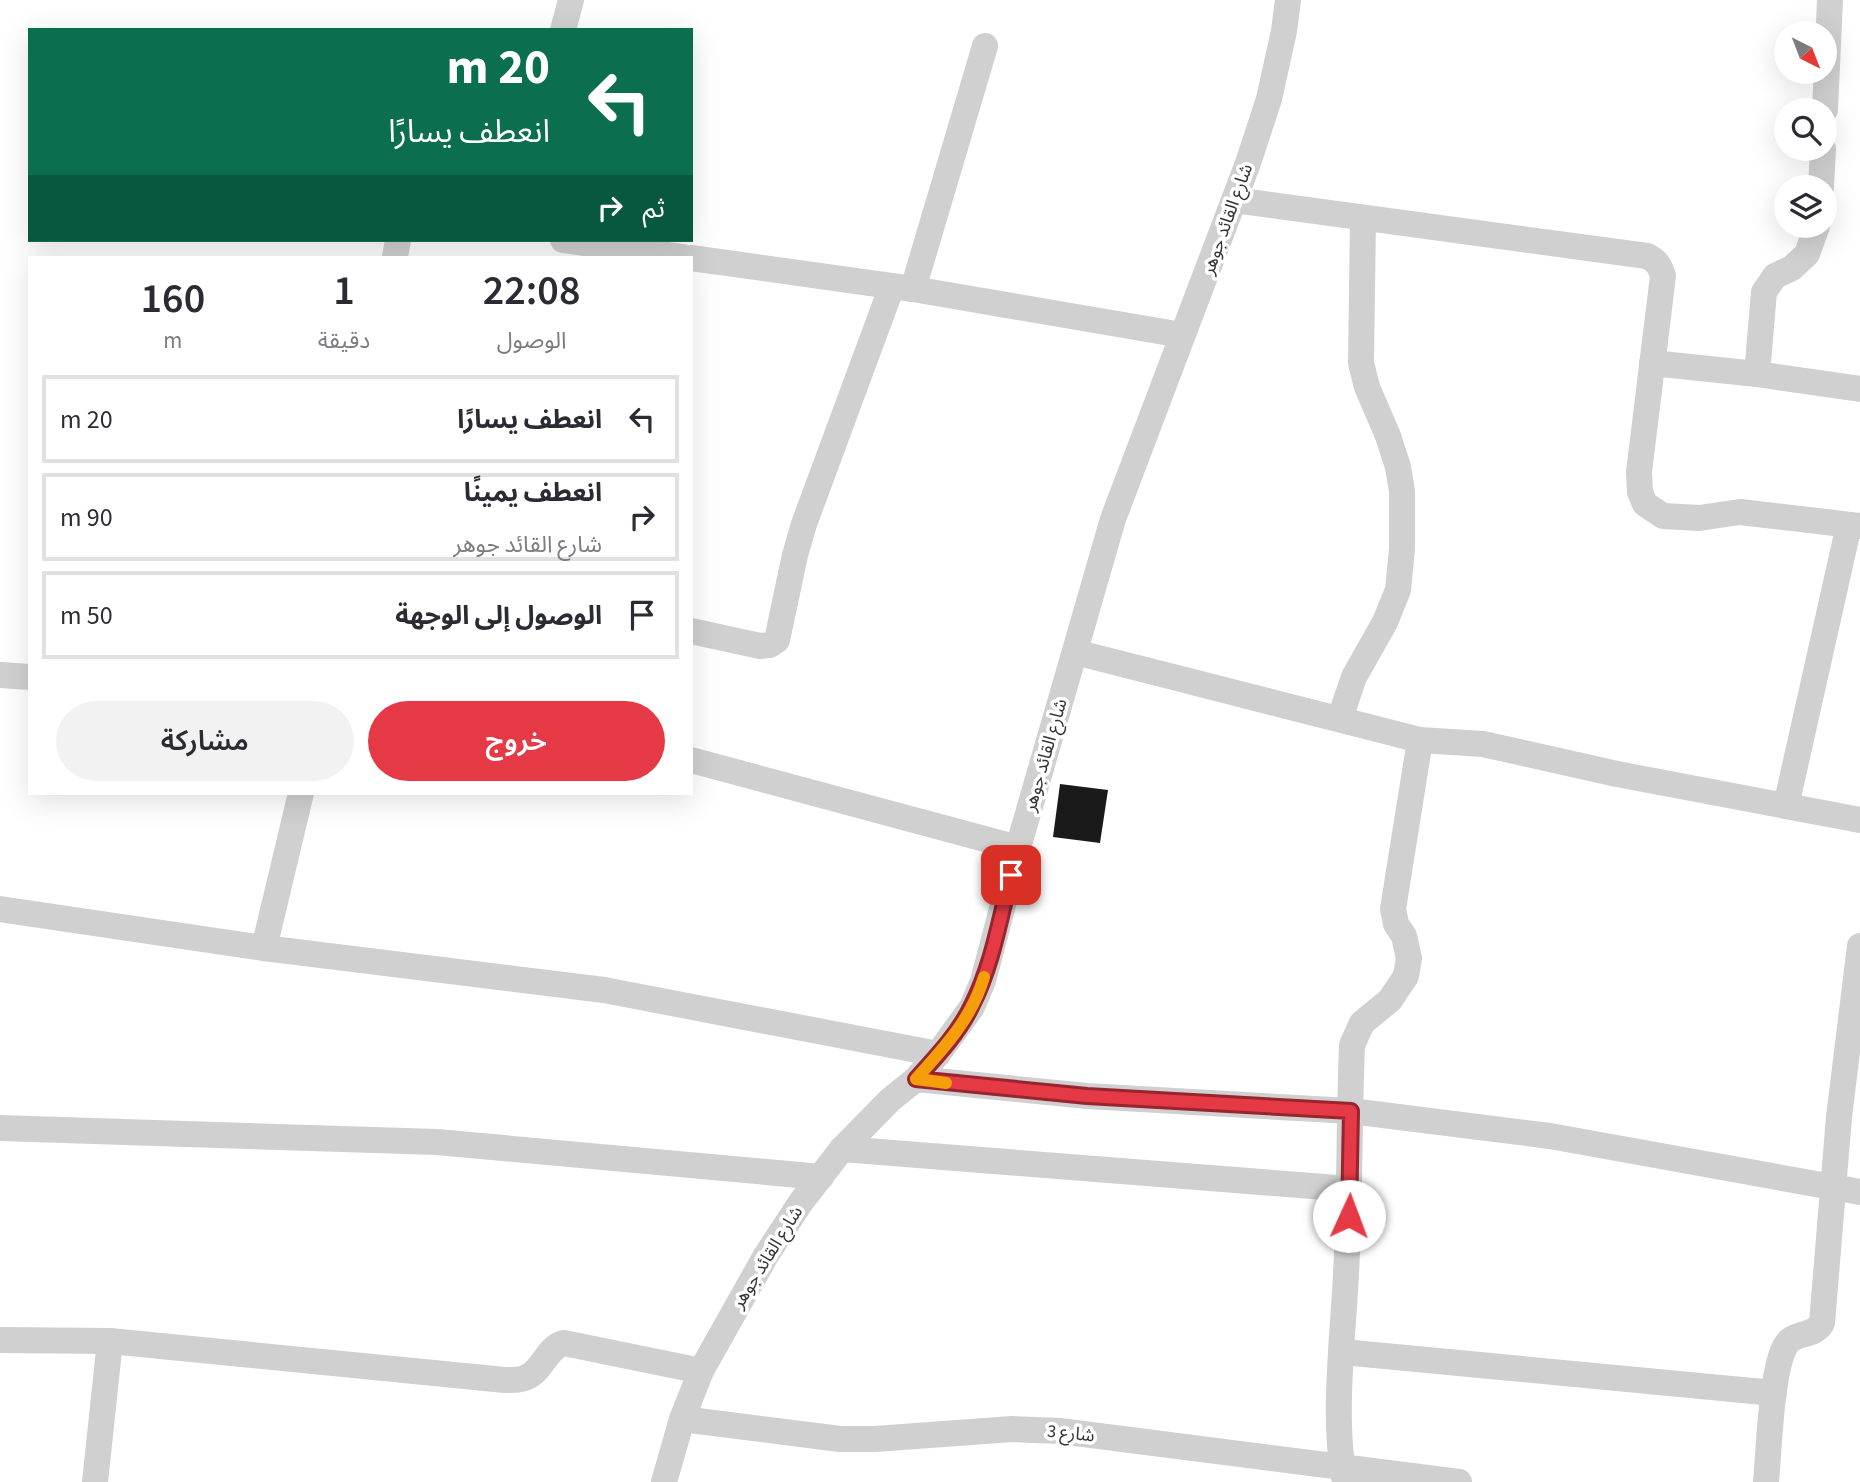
<!DOCTYPE html>
<html lang="ar">
<meta charset="utf-8">
<style>
body{margin:0;font-family:"Source Sans 3","Noto Sans Arabic",sans-serif;background:#f2f2f3;color:#2b2b33;direction:rtl;height:100vh;display:flex;flex-direction:column;font-size:26px;white-space:nowrap}
*{box-sizing:border-box;margin:0}
p{font-size:23px;color:#7c7c81}
.icon{flex:none;width:38px;height:38px;fill:none;stroke:currentColor;stroke-width:2;stroke-linecap:round;stroke-linejoin:round}
.map{position:relative;flex:1;overflow:hidden;direction:ltr}
.panel{position:absolute;left:28px;top:256px;width:665px;height:539px;display:flex;flex-direction:column;background:#fff;border-radius:0px;box-shadow:0 7px 28px #0002;direction:rtl}
.panel>*{flex:none}
.top-card{position:absolute;left:28px;top:28px;width:665px;height:214px;border-radius:0px;box-shadow:0 7px 28px #0002;direction:rtl;background:#0b6e4f;color:#fff;overflow:hidden}
.needle{width:46px;rotate:138deg}
.tools{position:absolute;left:1774px;top:21px;display:grid;gap:14px}
.tools a{display:grid;place-items:center;width:63px;height:63px;border-radius:50%;background:#fff;box-shadow:0 7px 28px #0002;font-size:35px}
.pin{position:absolute;display:grid;place-items:center;width:60px;height:60px;color:#fff;margin:-30px;border-radius:14px;box-shadow:0 4px 10px #0006}
.me{position:absolute;width:77px;margin:-38px;rotate:2deg;stroke-linejoin:round;filter:drop-shadow(0 0 5px #0008)}
.turn{display:flex;align-items:center;gap:24px;height:147px;padding:0 28px;font-size:32px}
.turn .icon{width:91px;height:91px;stroke-width:2.5}
.turn b{display:block;font-size:49px;line-height:60px}
.then{display:flex;align-items:center;height:66px;padding:0 28px;background:#0003;gap:14px;font-size:26px}
.eta{display:flex;justify-content:space-evenly;align-items:center;height:119px;text-align:center}
.eta b{font-size:42px;font-weight:600;line-height:49px}
.button{display:flex;gap:14px;margin-top:auto;padding:14px 28px}
.button a{flex:1;height:80px;border-radius:42px;background:#e63946;color:#fff;font-size:28px;font-weight:600;line-height:80px;text-align:center}
.button a+a{background:#f2f2f3;color:#2b2b33}
ul{padding:0;list-style:none}
li{display:flex;align-items:center;gap:21px;height:88px;margin:0 14px 10px;padding:0 14px;border:4px solid #e1e1e2;border-radius:0px}
li div{flex:1}
li b{display:block;font-size:26px}
li em{font-style:normal}
.map>svg:first-child{display:block}
</style>
<div class="map">
<svg width="1860" height="1482" viewBox="0 0 1860 1482">
<rect width="100%" height="100%" fill="#fff"/>
<polygon fill="#1a1a1a" points="1060,784 1108,790 1100,843 1053,837"/>
<g fill="none" stroke-linecap="round" stroke-linejoin="round">
<g stroke="#d0d0d0" stroke-width="26">
<polyline points="563,30 571,0"/>
<polyline points="1825,110 1830,0"/>
<polyline points="1821,187 1823,149"/>
<path d="M1234 200 1647 256C1657 261 1660 266 1663 276L1639 472 1640 492 1645 504 1663 516 1699 518 1740 512 1860 526"/>
<polyline points="563,240 683,257"/>
<polyline points="395,257 398,240"/>
<polyline points="691,258 913,289 1182,335"/>
<polyline points="913,289 985,46"/>
<polyline points="1652,363 1757,374 1860,389"/>
<polyline points="1757,374 1764,292 1775,276 1792,268 1807,254 1817,226"/>
<polyline points="691,631 760,646 770,645 777,640 795,555 804,524 892,286"/>
<polyline points="1075,652 1420,740 1483,744 1617,774 1860,820"/>
<polyline points="0,675 30,677"/>
<polyline points="1340,718 1354,677 1385,622 1398,590 1402,549 1402,491 1398,467 1388,436 1367,387 1361,363 1363,218"/>
<polyline points="691,760 1018,848"/>
<polyline points="1786,806 1849,525"/>
<polyline points="0,909 264,948 604,990 938,1054"/>
<polyline points="264,948 301,793"/>
<polyline points="916,1079 1087,1096 1351,1111 1550,1136 1860,1192"/>
<polyline points="0,1128 437,1142 821,1177"/>
<polyline points="842,1149 1350,1189"/>
<path d="M0 1340 110 1341 505 1380C512 1380 520 1381 527 1377 543 1370 547 1347 564 1343L701 1371"/>
<polyline points="1343,1352 1774,1393"/>
<polyline points="682,1419 840,1439 875,1439 1012,1429 1060,1431 1459,1482"/>
<polyline points="95,1482 110,1341"/>
<polyline points="664,1482 682,1419 701,1371 765,1257 801,1202 842,1149 890,1100 916,1079 938,1054 972,1007 983,981 1018,848 1113,519 1248,163 1269,99 1284,31 1288,0"/>
<path d="M1345 1482C1332 1421 1343 1337 1346 1274 1350 1198 1349 1121 1352 1045L1362 1023 1390 1000 1406 976 1409 958 1404 936 1396 924 1393 909 1420 740"/>
<path d="M1766 1482C1769 1451 1771 1369 1786 1345 1794 1331 1813 1338 1822 1323L1839 1117 1860 946"/>
</g>
</g>
<g fill="none" stroke-linecap="round" stroke-linejoin="round">
<g stroke="#96252e" stroke-width="18">
<path id="route" d="M1011 875C1000 918 992 966 972 1005 959 1033 936 1057 916 1079L1087 1096 1351 1111 1349 1216"/>
</g>
<use href="#route" stroke="#e63946" stroke-width="12"/>
<path stroke="#f59e0b" stroke-width="12" d="M946 1083 916 1079C943 1049 973 1017 984 977"/>
</g>
<g text-anchor="middle" stroke-width="7" stroke-linejoin="round" paint-order="stroke">
<g font-size="18" fill="#333" stroke="#fff">
<text transform="translate(1227 219) rotate(-70)" y="6">شارع القائد جوهر</text>
<text transform="translate(1045 755) rotate(-74)" y="6">شارع القائد جوهر</text>
<text transform="translate(767 1257) rotate(-58)" y="6">شارع القائد جوهر</text>
<text transform="translate(1071 1433) rotate(6)" y="6">شارع 3</text>
</g>
</g>
</svg>
<div class="tools">
<a><svg class="needle" viewBox="-14 -14 28 28"><path d="M0-13l5 13h-10z" fill="#e53935"/><path d="M0 13l5-13h-10z" fill="#7c7c81"/></svg></a>
<a><svg class="icon" aria-label="search" viewBox="0 0 24 24"><circle cx="10" cy="10" r="6"/><path d="M15 15l6 6"/></svg></a>
<a><svg class="icon" aria-label="layers" viewBox="0 0 24 24"><path d="M12 4l9 5-9 5-9-5zM3 14l9 5 9-5"/></svg></a>
</div>
<div class="pin" style="left:1011px;top:875px;background:#d93025"><svg class="icon" aria-label="arrive" viewBox="0 0 24 24"><path d="M6 21V4h12l-3 4 3 4H6"/></svg></div>
<svg class="me" style="left:1349px;top:1216px" viewBox="-20 -20 40 40"><circle r="19" fill="#fff"/><path d="M0-13L10 11 0 6-10 11z" fill="#e63946"/></svg>
<div class="top-card">
<div class="turn"><svg class="icon" aria-label="left" viewBox="0 0 24 24"><path d="M17 20v-9H6M10 6l-5 5 5 5"/></svg><div><b>20 m</b>انعطف يسارًا</div></div>
<div class="then">ثم<svg class="icon" aria-label="right" viewBox="0 0 24 24"><path d="M7 20v-9h11M14 6l5 5-5 5"/></svg></div>
</div>
<section class="panel">
<div class="eta">
<div><b>22:08</b><p>الوصول</p></div>
<div><b>1</b><p>دقيقة</p></div>
<div><b>160</b><p>m</p></div>
</div>
<ul>
<li><svg class="icon" aria-label="left" viewBox="0 0 24 24"><path d="M17 20v-9H6M10 6l-5 5 5 5"/></svg><div><b>انعطف يسارًا</b></div><em>20 m</em></li>
<li><svg class="icon" aria-label="right" viewBox="0 0 24 24"><path d="M7 20v-9h11M14 6l5 5-5 5"/></svg><div><b>انعطف يمينًا</b><p>شارع القائد جوهر</p></div><em>90 m</em></li>
<li><svg class="icon" aria-label="arrive" viewBox="0 0 24 24"><path d="M6 21V4h12l-3 4 3 4H6"/></svg><div><b>الوصول إلى الوجهة</b></div><em>50 m</em></li>
</ul>
<div class="button"><a>خروج</a><a>مشاركة</a></div>
</section>
</div>
